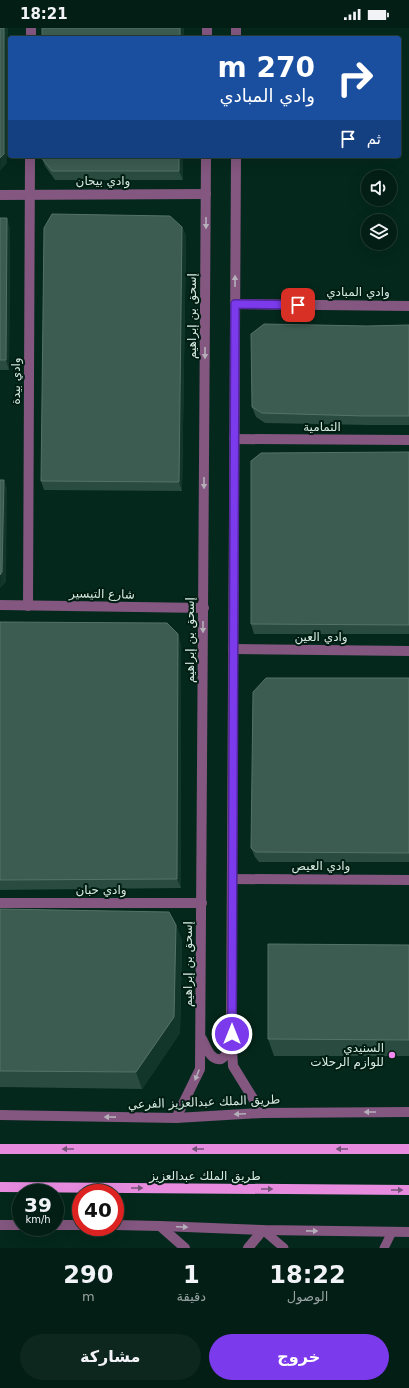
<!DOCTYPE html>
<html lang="ar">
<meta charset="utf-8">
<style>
body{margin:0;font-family:"DejaVu Sans","Noto Naskh Arabic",sans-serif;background:#0d271e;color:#f1f3f6;direction:rtl;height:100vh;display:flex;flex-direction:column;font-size:15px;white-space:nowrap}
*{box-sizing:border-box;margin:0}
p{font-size:13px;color:#97a2a0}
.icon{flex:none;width:22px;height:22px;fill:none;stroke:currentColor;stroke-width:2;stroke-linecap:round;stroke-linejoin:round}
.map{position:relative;height:1220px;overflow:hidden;direction:ltr}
.details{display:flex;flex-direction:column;background:#031e15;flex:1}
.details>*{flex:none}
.guide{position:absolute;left:8px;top:8px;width:393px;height:122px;border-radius:4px;box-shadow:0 4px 16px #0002,0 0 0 1px #243c34;direction:rtl;background:#1a4fa0;color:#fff;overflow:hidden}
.fabs{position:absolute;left:361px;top:142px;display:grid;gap:8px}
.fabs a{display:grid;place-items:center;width:36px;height:36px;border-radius:50%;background:#031e15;box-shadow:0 4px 16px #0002,0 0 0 1px #243c34;font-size:20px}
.speed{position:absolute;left:12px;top:1156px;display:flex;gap:8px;font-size:20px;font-weight:700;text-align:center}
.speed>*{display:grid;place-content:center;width:52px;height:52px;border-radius:50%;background:#031e15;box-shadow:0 4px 16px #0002,0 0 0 1px #243c34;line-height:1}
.speed small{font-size:10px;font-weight:400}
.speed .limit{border:6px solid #d22;background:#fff;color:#111}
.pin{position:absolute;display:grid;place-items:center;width:34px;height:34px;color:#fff;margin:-17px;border-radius:8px;box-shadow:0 2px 6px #0006}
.me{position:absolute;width:44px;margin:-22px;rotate:0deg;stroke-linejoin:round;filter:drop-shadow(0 0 3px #0008)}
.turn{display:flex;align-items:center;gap:14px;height:84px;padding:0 20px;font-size:18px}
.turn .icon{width:52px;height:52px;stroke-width:2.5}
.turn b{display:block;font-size:28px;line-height:34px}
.then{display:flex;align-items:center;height:38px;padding:0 20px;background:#0003;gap:8px;font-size:15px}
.eta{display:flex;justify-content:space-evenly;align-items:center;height:68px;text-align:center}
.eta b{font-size:24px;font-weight:600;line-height:28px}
.action{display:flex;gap:8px;margin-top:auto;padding:8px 20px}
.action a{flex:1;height:46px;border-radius:24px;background:#7c3aed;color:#fff;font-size:16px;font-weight:600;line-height:46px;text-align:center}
.action a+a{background:#0d271e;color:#f1f3f6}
.status{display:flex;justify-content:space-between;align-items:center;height:28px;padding:0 20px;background:#031e15;direction:ltr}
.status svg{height:11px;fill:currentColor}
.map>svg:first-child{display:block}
</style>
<div class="status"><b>18:21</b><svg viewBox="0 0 49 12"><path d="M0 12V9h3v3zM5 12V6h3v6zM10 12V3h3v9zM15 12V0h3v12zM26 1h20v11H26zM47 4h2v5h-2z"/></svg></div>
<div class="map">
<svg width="409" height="1220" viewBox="0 0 409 1220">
<rect width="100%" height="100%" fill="#04281c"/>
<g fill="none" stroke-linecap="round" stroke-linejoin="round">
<g stroke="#83577f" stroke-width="9">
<polyline points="263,1202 284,1220"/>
<polyline points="384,1220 392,1204"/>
</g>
<g stroke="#83577f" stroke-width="10">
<polyline points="31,10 31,0"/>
<polyline points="0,167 206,166"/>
<polyline points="235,276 409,278"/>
<polyline points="234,411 409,412"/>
<polyline points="0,577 204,580"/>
<polyline points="28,578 30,128"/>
<polyline points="233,621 409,623"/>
<polyline points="232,851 409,852"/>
<polyline points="0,875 202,875"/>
<polyline points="160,1198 185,1220"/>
<polyline points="248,1220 263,1202"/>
</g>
<g stroke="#83577f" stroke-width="10">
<polyline points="207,10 207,0"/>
<polyline points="236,10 236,0"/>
<polyline points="236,128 231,1006 233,1038 262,1085"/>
<path d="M202 1011C206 1018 210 1033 221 1031 223 1030 224 1029 226 1027 227 1023 228 1018 229 1014"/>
<polyline points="0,1087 176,1090 262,1085 409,1084"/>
<polyline points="176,1090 200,1041 206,128"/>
<polyline points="0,1197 21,1197"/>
<polyline points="55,1197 81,1197"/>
<polyline points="115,1197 160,1198 263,1202 409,1204"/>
</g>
<g stroke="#e78bdf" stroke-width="10">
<polyline points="0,1121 409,1121"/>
<polyline points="0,1159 409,1162"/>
</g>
</g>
<g fill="#2a4b3f">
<polygon points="41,128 183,128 183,152 55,152 45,138"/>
<polygon points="0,190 10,200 9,342 0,342"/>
<polygon points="182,199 186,208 182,463 44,462 41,453"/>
<polygon points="409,297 409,397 368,397 265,395 256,389 252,379 367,298"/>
<polygon points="409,424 409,606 254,606 251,596"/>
<polygon points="0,594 181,616 181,860 0,862"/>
<polygon points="409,650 409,834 259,834 255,829 251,820"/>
<polygon points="0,881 176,897 182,913 180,1005 142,1061 0,1059"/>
<polygon points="409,917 409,1028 274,1028 268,1011"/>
</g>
<g fill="#13362a">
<polygon points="4,0 8,0 7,135 0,143"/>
<rect x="180" y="0" width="4" height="10"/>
<polygon points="179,128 183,128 183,152 179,143"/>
<polygon points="7,190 10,200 9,342 6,332"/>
<polygon points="182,199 186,208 182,463 179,454"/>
<polygon points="4,452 7,461 6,554 0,560"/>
<polygon points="178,606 181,616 181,860 177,851"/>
<polygon points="176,897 182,913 180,1005 142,1061 136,1044"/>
</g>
<g fill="#3d5c51" stroke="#557268">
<polygon points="0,0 4,0 4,126 0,130"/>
<rect x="42" y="0" width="138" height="10"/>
<polygon points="41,128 179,128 179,143 52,143 41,129"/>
<polygon points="52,186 170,188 182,199 179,454 41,453 44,200"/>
<polygon points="0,190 7,190 6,332 0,332"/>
<polygon points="264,296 367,298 409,297 409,388 364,388 262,385 252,379 251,306"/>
<polygon points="409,424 409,597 251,596 251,433 261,425"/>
<polygon points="0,452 4,452 2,544 0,547"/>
<polygon points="0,594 167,595 178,606 177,851 0,852"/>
<polygon points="266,650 409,650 409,825 256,824 251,820 253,664"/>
<polygon points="0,881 169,884 176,897 174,989 136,1044 0,1043"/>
<polygon points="268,916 409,917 409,1012 268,1011"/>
</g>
<defs><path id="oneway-solid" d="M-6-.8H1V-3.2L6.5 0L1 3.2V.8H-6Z"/></defs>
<g fill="#b5afba">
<use href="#oneway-solid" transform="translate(206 195) rotate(90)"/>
<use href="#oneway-solid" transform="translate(235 253) rotate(-90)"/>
<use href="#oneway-solid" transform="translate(205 325) rotate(90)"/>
<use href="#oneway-solid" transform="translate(204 455) rotate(90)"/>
<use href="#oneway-solid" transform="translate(203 599) rotate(90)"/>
<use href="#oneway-solid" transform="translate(197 1047) rotate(112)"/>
<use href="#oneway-solid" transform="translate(370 1084) rotate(180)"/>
<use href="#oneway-solid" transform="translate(240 1086) rotate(177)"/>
<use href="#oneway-solid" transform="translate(110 1089) rotate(-179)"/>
<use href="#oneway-solid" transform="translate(182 1199) rotate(3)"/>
<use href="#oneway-solid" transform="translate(312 1203) rotate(1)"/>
</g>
<g fill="#745479">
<use href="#oneway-solid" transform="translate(68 1121) rotate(180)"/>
<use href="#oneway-solid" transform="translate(198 1121) rotate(180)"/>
<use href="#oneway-solid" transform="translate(342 1121) rotate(180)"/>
<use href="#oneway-solid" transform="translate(137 1160)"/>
<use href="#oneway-solid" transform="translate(267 1161)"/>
<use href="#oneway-solid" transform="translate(397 1162)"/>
</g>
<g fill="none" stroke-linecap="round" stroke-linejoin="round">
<g stroke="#51269a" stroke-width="10">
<polyline id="route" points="232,1006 235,276 298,277"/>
</g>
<use href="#route" stroke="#7c3aed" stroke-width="7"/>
</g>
<circle fill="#f689ed" stroke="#001e13" stroke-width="1.5" cx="392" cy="1027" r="4"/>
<g text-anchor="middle" stroke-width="4" stroke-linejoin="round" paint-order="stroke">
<g font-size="12" fill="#d7eae2" stroke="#001e13">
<text x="103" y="157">وادي بيحان</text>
<text x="358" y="268">وادي المبادي</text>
<text transform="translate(192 288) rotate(-90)" y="4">إسحق بن إبراهيم</text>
<text transform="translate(16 353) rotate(-90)" y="4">وادي بيدة</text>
<text x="322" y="403">الثمامية</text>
<text transform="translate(102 566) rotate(1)" y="4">شارع التيسير</text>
<text x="321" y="613">وادي العين</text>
<text transform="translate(190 612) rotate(-90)" y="4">إسحق بن إبراهيم</text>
<text x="321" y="842">وادي العيص</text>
<text x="101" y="866">وادي حبان</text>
<text transform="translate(188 936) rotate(-90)" y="4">إسحق بن إبراهيم</text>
<text transform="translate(204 1074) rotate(-2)" y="4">طريق الملك عبدالعزيز الفرعي</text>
<text x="205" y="1152">طريق الملك عبدالعزيز</text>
</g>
<g font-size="12" fill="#d7eae2" stroke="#001e13" text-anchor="end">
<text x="384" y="1024">السنيدي<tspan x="384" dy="14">للوازم الرحلات</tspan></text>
</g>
</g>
</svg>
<div class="fabs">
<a><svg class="icon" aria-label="sound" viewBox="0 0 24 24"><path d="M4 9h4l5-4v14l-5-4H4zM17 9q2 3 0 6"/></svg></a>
<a><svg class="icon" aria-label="layers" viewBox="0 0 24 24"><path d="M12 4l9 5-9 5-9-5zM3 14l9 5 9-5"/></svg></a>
</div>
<div class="speed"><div>39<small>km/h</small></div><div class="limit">40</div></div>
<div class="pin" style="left:298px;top:277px;background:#d93025"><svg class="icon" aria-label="arrive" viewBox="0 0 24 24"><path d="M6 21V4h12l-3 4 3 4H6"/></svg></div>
<svg class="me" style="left:232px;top:1006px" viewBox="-20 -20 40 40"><circle r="17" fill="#7c3aed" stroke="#fff" stroke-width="3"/><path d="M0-11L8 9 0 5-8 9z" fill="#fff"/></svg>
<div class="guide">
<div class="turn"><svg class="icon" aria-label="right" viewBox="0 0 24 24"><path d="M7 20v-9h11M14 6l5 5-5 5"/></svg><div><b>270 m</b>وادي المبادي</div></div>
<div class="then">ثم<svg class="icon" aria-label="arrive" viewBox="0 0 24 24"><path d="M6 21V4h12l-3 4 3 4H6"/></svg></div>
</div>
</div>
<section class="details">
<div class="eta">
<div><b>18:22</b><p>الوصول</p></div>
<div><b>1</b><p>دقيقة</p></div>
<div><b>290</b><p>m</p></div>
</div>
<div class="action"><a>خروج</a><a>مشاركة</a></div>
</section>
